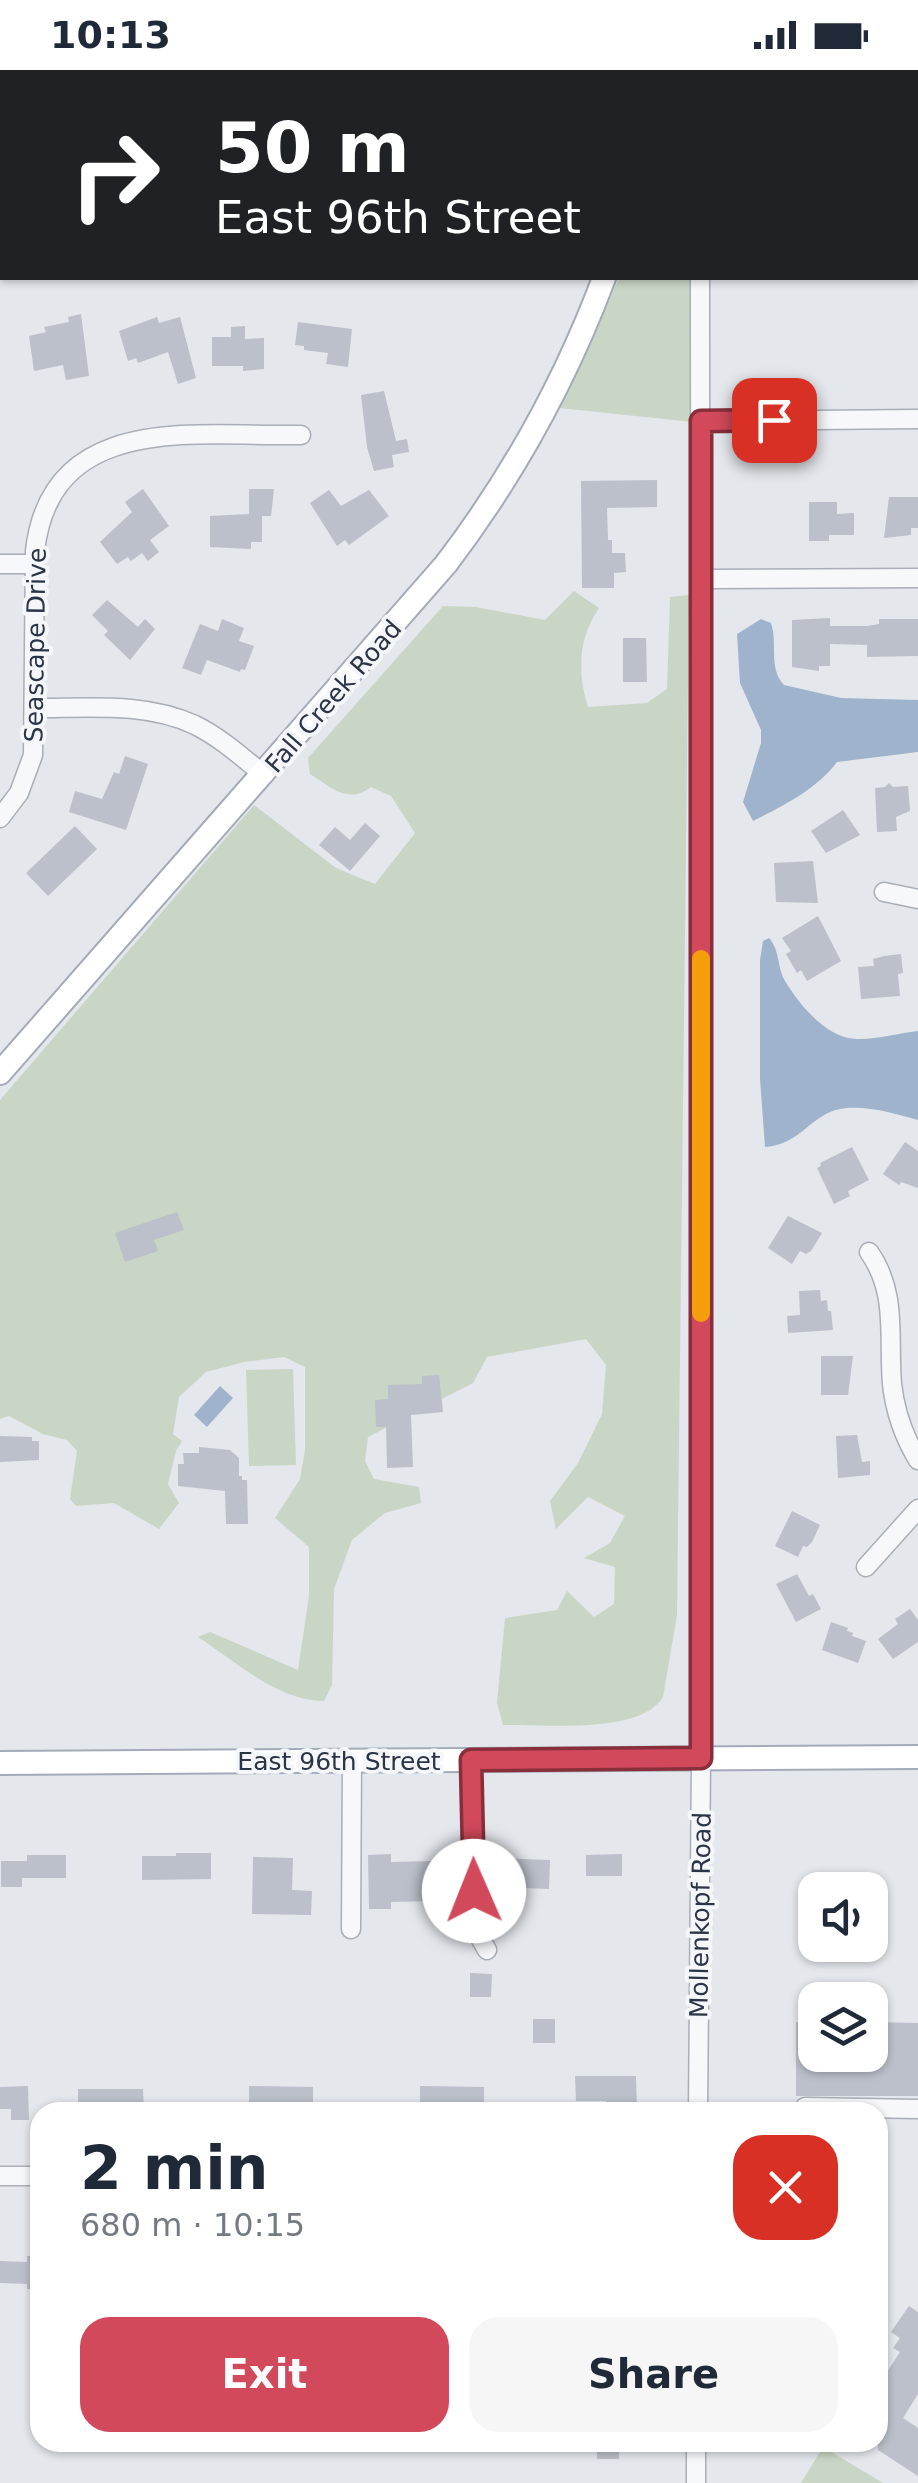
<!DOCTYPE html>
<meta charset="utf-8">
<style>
body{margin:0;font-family:"DejaVu Sans",sans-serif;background:#f6f6f7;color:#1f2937;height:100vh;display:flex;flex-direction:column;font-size:38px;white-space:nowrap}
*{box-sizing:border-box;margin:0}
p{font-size:32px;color:#747a83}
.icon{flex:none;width:55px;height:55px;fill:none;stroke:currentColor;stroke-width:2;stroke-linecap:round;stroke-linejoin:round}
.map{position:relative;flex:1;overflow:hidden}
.side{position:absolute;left:30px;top:2032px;width:858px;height:350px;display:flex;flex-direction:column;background:#fff;border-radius:30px;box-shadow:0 2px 8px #0004}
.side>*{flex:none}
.guide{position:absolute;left:0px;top:0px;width:920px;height:210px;box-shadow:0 2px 8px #0004;background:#202124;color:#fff;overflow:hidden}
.tools{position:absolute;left:798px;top:1802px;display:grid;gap:20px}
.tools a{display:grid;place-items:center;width:90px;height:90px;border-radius:20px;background:#fff;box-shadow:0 2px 8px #0004;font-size:50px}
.pin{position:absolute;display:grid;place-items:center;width:85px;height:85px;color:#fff;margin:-42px;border-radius:20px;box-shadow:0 5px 15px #0006}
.me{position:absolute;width:110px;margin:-55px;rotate:359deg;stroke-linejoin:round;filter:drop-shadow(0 0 8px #0008)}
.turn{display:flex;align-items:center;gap:35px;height:210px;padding:0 50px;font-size:45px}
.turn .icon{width:130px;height:130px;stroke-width:2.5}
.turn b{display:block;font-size:70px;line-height:85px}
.round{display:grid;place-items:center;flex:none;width:105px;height:105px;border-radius:30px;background:#f6f6f7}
.head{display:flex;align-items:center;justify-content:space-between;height:170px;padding:0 50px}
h1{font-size:60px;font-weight:600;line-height:75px}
.cta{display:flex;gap:20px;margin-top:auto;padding:20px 50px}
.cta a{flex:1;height:115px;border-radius:30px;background:#d1495b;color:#fff;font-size:40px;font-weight:600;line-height:115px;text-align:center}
.cta a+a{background:#f6f6f7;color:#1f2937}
.status{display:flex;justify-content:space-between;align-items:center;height:70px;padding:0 50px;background:#fff;direction:ltr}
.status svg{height:28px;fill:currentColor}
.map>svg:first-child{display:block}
</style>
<div class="status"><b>10:13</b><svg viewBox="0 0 49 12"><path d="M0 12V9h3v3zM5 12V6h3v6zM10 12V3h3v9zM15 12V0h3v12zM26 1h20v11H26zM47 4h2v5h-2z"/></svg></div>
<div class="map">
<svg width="918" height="2413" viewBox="0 0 918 2413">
<rect width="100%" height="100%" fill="#e4e7ec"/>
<g fill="#c9d6c5">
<polygon points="619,208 692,208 693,352 559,338"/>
<path d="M574 521 599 538C578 569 577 602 588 637L647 633 667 619 670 527 689 525 677 1545 663 1627C640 1665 544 1654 503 1655L497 1633 505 1548 557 1540 567 1521 594 1547 614 1534 615 1497 584 1488 610 1473 625 1446 588 1427 556 1459 550 1431 578 1393 602 1344 606 1295 586 1269 487 1287 473 1313 368 1367 365 1391 374 1409 419 1417 421 1433 385 1443 352 1470 334 1519 332 1615 324 1631C278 1631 235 1591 198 1567L210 1562 298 1600 309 1526V1477L275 1448 300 1409 305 1380V1297L284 1287 244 1292 206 1302 179 1327 173 1364 182 1371 176 1381 168 1414 179 1433 159 1459 114 1433 76 1436 70 1429 77 1381 67 1370 43 1364 9 1346 0 1349V1030L254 735 336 798 375 814 415 763 391 726 371 717C348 735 331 717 310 704L308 688 443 536 476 537 545 550Z"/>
<polygon points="293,1299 296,1395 249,1396 246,1300"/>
<polygon points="823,2377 883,2413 801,2413"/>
</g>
<g fill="#9fb4cc">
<path d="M761 549 771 553C778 574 768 598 784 615L841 628 918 630V682L837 692C817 719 783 736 753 751L743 732 761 673V660L740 613 737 564Z"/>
<path d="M769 868C780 880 777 897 785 911 799 934 826 968 856 969 876 970 898 963 918 961V1050C892 1043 851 1030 826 1044 803 1057 794 1075 765 1077L760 1009V890L763 871Z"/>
<polygon points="220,1316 233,1328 207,1357 194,1345"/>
</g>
<g fill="#bbc0ca">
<polygon points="81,244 89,306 66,310 63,295 34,301 29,266 46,262 44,257 69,252 68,247"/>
<polygon points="157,247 159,253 180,247 196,308 178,314 168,282 138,293 136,288 128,291 119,261"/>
<polygon points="298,252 352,259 348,297 326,294 328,283 304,280 304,276 295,275"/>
<polygon points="245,256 245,269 264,268 264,299 243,301 243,296 212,296 212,267 231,267 231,257"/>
<polygon points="384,321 396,371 407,369 409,382 392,385 394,397 374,401 367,377 361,325"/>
<polygon points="657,410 657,437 607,438 608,470 612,470 612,483 625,483 626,502 614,503 614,518 582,518 581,411"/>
<polygon points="143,419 169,456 150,470 159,482 148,491 142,483 131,491 128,487 117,494 100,472 132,442 125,432"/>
<polygon points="249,419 274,419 271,446 262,446 262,472 251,472 251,479 210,477 210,446 249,444"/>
<polygon points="329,420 341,436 369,420 389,446 349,475 345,470 337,476 310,433"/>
<polygon points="889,427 918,427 918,458 911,458 911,465 884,468"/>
<polygon points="809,432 837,432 837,444 854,443 854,465 829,465 829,471 809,471"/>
<polygon points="107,530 138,557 145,549 155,559 130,590 104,565 108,561 92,545"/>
<polygon points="830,548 830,556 867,556 879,554 879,549 918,549 918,586 867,587 867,575 830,574 830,596 819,596 819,601 792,597 792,550"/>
<polygon points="222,549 244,558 239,571 254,576 245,600 241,599 240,602 207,590 201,605 182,598 200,554 218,561"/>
<polygon points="623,568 646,568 647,612 623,612"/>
<polygon points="125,686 148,694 126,760 69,742 75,721 102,729 114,702 119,704"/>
<polygon points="889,713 893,717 908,716 910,741 896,747 897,761 877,762 875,718 885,717"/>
<polygon points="843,740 860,765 826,783 811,761"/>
<polygon points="365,753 380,766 350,801 319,775 335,757 350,770"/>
<polygon points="75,756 97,779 48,826 26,803"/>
<polygon points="813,791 818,833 776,832 774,793"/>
<polygon points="818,846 841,891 807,911 801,900 797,903 786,884 791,881 782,868"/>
<polygon points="901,884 903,903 898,904 900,926 861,929 858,897 874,896 873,889 884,886"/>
<polygon points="905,1072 918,1081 918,1118 901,1112 899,1115 883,1104"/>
<polygon points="852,1077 869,1110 848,1121 850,1126 834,1134 817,1098 821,1096 820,1093"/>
<polygon points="177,1142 184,1160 154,1170 158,1181 125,1192 115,1163"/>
<polygon points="788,1146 822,1163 811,1181 806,1184 800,1181 792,1194 768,1178"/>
<polygon points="820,1220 821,1231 827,1230 828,1241 831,1241 833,1260 788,1263 787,1246 800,1245 799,1221"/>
<polygon points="821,1286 853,1286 848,1325 821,1325"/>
<polygon points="439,1305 443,1342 411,1345 413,1397 387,1398 386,1357 376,1357 375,1330 388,1329 388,1315 422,1314 422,1306"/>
<polygon points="857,1365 862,1392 870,1391 870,1405 838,1408 836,1366"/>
<polygon points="0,1366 32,1367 32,1371 39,1371 39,1390 0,1392"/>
<polygon points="199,1377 230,1380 239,1388 239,1406 242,1406 242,1410 247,1410 248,1454 226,1454 225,1421 178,1416 178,1394 184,1394 183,1383 199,1383"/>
<polygon points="792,1441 820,1455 812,1472 807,1477 803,1476 798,1487 775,1476"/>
<polygon points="797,1504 809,1526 813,1524 821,1539 796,1552 776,1514"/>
<polygon points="910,1539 918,1550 918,1572 893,1589 878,1569 898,1554 895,1549"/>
<polygon points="831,1552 848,1558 847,1561 853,1563 852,1566 866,1571 858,1593 822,1580"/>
<polygon points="176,1783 211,1783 211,1809 142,1810 142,1786 176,1786"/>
<polygon points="391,1784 391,1792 432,1791 433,1831 391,1832 391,1839 369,1839 368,1785"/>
<polygon points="622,1784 622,1806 586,1806 586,1785"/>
<polygon points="27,1785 66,1785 66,1808 22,1808 22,1817 1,1817 1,1791 27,1791"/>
<polygon points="253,1787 293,1788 292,1820 312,1821 311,1845 252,1844"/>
<polygon points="493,1788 550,1790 549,1819 492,1817"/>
<polygon points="470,1903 492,1904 491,1927 470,1927"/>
<rect x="533" y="1949" width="22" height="24"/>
<polygon points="796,1952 815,1952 815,1985 870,1985 870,1952 918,1953 918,2026 796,2026"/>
<polygon points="575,2006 636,2006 637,2039 606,2039 606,2031 576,2031"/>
<polygon points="28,2016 29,2050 11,2050 11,2039 0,2039 0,2017"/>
<polygon points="249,2016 313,2017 313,2042 249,2041"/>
<polygon points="420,2016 484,2017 484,2040 420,2042"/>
<polygon points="78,2019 143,2019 144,2042 78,2042"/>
<polygon points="27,2186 40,2186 40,2219 27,2219 27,2214 0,2213 0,2191 27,2192"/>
<polygon points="909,2236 918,2242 918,2324 903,2348 918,2358 918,2406 878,2380 878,2316 900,2282 893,2278 900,2268 891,2262"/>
<rect x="597" y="2372" width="22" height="17"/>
</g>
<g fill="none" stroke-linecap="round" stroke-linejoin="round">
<g stroke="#a9aeb7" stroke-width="21">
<g id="minor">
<polyline points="83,0 84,2"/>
<polyline points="358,0 359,2"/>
<polyline points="686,0 686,2"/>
<polyline points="701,351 918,349"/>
<polyline points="0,494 35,494"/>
<polyline points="701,509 918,508"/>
<path d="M35 638C89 638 146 632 195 655 221 668 242 687 264 705"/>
<path d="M0 748 19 723 33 685 35 481C51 340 199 367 301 365"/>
<polyline points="884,822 918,829"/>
<path d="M869 1182C898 1223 888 1267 892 1314 895 1341 904 1367 918 1390"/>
<polyline points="866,1497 918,1439"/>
<polyline points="471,1690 476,1849 479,1866 487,1880"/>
<polyline points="351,1859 352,1691"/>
<polyline points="805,2037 918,2039"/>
<polyline points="698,2042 701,1688 700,208"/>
<polyline points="0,2106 40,2106"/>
<polyline points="696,2413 696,2372"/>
</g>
</g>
<g stroke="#a3abb8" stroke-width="26">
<g id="major">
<polyline points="666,2 666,0"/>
<path d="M0 1003 446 494C513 406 565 312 604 208"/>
<polyline points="0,1693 918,1687"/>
</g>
</g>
<use href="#minor" stroke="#f7f8fa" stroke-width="18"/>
<use href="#major" stroke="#fff" stroke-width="22"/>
</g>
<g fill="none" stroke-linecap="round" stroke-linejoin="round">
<g stroke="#882f3b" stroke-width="25">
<polyline id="route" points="474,1821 471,1690 701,1688 701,351 774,350"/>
</g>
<use href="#route" stroke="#d1495b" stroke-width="18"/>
<polyline stroke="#f59e0b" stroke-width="18" points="701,889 701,1243"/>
</g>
<g text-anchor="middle" stroke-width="8" stroke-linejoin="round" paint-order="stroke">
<g font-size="25" fill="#2b3445" stroke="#f4f6f9">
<text transform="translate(35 575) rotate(-89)" y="9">Seascape Drive</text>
<text transform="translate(333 626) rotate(-49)" y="9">Fall Creek Road</text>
<text x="339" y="1700">East 96th Street</text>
<text transform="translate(700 1845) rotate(-89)" y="9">Mollenkopf Road</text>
</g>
</g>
</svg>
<div class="tools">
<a><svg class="icon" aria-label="sound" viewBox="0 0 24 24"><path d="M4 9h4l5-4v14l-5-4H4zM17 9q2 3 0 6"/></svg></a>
<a><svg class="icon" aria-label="layers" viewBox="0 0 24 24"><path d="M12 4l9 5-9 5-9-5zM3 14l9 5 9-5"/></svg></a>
</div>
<div class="pin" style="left:774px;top:350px;background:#d93025"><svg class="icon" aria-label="arrive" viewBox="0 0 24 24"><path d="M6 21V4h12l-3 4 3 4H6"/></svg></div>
<svg class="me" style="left:474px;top:1821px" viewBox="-20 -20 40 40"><circle r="19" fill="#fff"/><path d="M0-13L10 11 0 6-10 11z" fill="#d1495b"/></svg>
<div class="guide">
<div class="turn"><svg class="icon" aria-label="right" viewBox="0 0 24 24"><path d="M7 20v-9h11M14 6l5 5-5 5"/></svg><div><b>50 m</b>East 96th Street</div></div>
</div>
<section class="side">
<div class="head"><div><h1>2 min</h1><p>680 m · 10:15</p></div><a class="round" style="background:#d93025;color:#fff"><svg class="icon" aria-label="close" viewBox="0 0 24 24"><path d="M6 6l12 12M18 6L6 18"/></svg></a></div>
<div class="cta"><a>Exit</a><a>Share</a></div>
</section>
</div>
